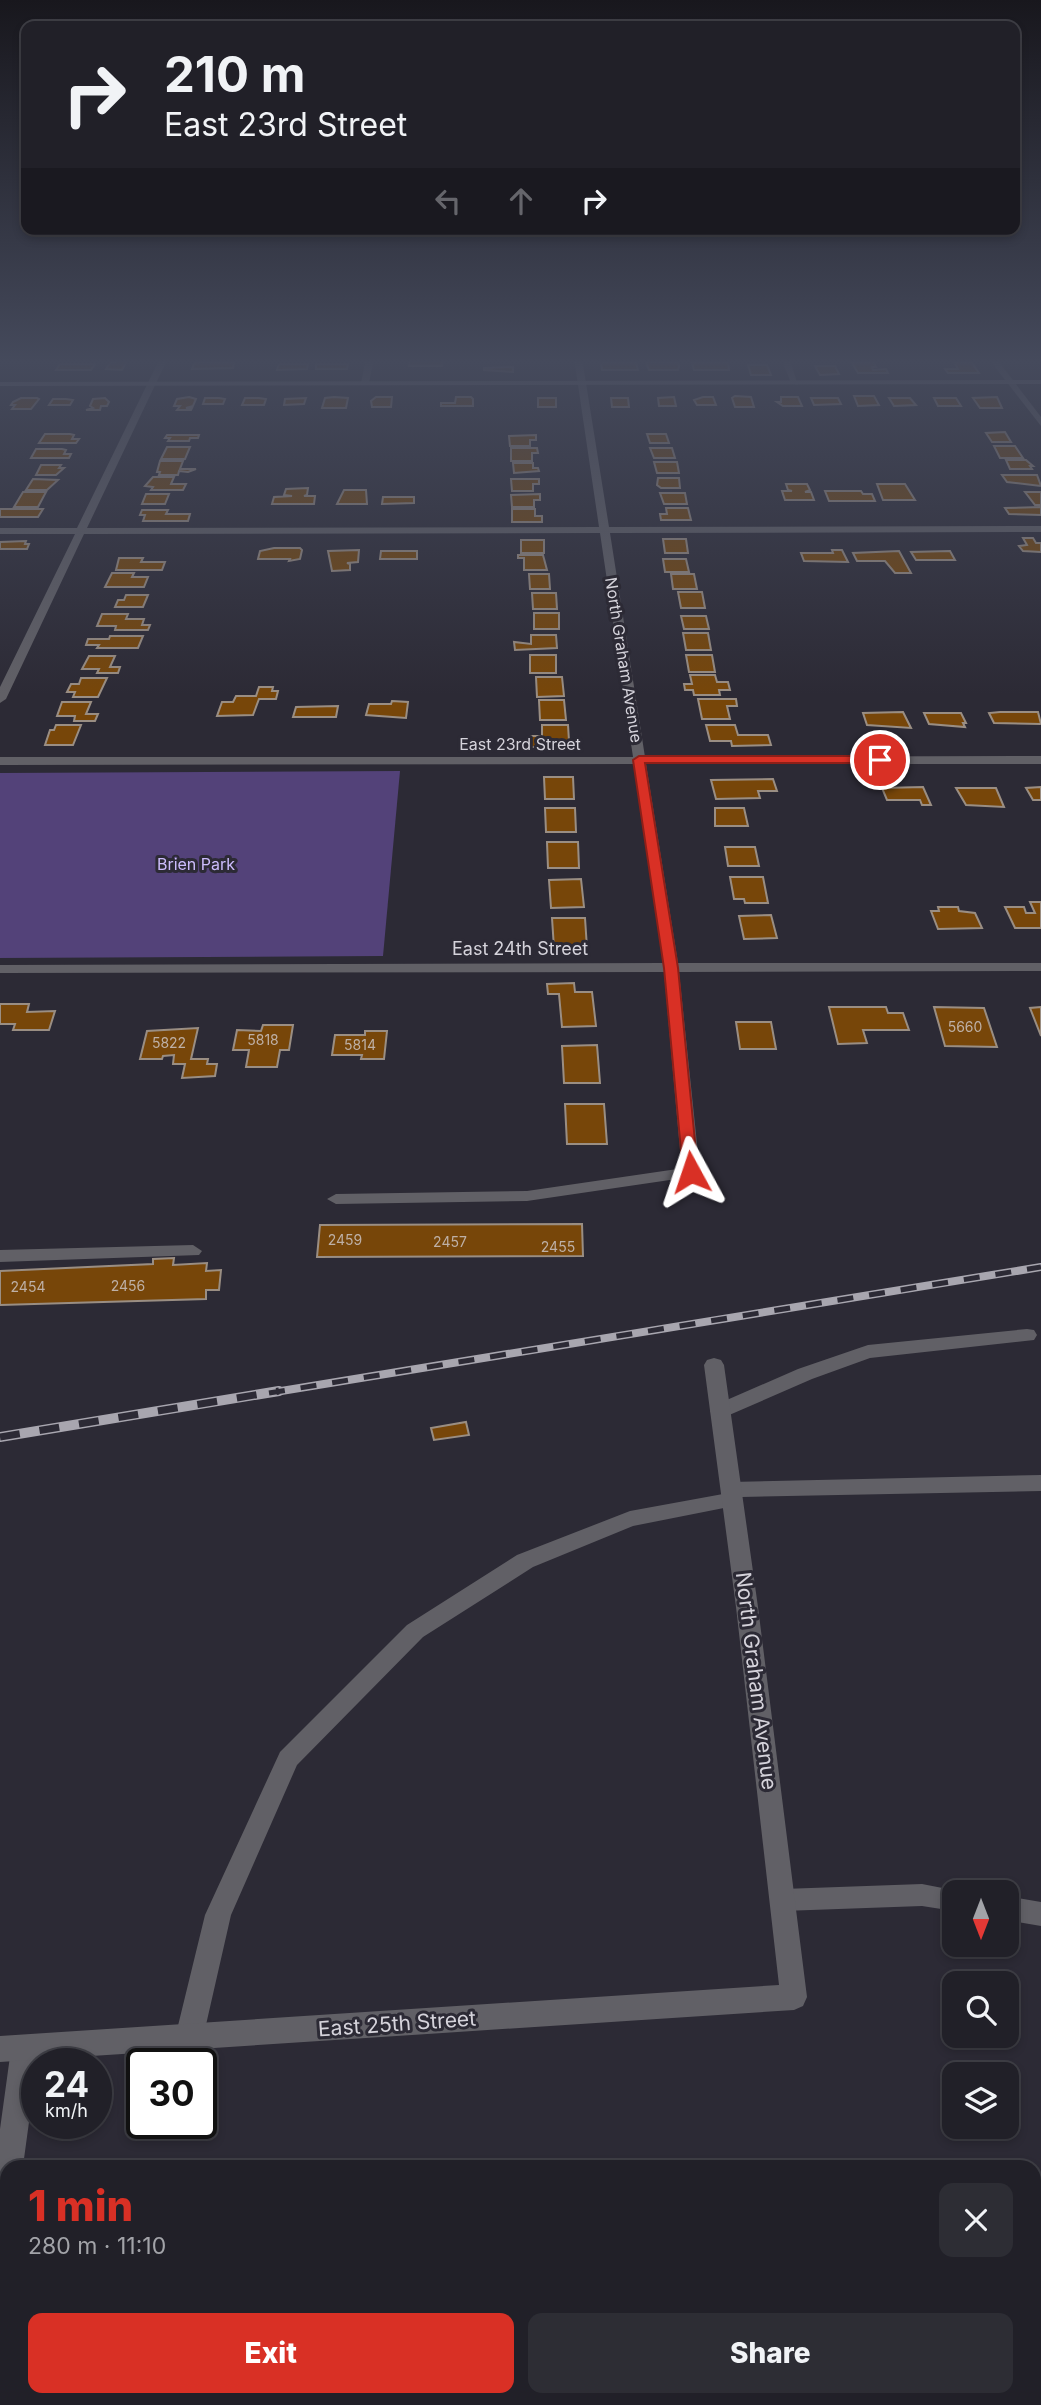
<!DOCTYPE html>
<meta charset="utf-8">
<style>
body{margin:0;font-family:Inter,sans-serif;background:#2d2d34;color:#f1f3f6;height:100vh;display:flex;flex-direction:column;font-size:26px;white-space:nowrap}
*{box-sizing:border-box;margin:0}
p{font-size:23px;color:#a2a3a8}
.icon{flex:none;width:38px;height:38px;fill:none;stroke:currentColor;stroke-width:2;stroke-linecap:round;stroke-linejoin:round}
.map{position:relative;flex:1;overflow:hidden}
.panel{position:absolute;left:0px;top:2160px;width:1041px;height:247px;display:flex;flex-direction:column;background:#212028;border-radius:21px 21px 0 0;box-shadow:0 4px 10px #0003,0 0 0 2px #3e3e45}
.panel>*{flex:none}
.top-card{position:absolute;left:21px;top:21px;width:999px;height:214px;border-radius:14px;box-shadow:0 4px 10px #0003,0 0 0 2px #3e3e45;background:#212028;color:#f1f3f6;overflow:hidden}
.needle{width:46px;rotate:180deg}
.fabs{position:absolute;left:942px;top:1880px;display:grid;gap:14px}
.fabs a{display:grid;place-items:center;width:77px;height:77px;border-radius:14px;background:#212028;box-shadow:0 4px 10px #0003,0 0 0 2px #3e3e45;font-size:35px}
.speed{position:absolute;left:21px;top:2048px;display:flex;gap:14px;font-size:35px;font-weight:700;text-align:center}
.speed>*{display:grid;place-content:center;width:91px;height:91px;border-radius:50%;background:#212028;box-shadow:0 4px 10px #0003,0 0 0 2px #3e3e45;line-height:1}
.speed small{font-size:18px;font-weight:400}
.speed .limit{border:4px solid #111;border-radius:10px;background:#fff;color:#111}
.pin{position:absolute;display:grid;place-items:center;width:60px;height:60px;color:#fff;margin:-30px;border:4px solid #fff;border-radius:50%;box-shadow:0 2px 7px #0007}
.me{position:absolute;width:77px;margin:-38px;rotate:355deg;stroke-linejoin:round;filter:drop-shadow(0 0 5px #0008)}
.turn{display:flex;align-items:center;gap:24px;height:147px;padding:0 28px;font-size:32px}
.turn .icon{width:91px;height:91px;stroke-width:2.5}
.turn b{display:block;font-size:49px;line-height:60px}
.lanes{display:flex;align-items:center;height:66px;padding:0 28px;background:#0003;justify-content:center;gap:35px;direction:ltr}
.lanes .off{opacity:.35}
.round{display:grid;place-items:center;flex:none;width:74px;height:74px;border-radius:14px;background:#2d2d34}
.headline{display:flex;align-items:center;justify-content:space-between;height:119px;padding:0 28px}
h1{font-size:42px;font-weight:800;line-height:52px;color:#d93025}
.button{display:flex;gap:14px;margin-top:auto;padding:14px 28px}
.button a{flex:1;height:80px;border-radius:14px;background:#d93025;color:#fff;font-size:28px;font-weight:800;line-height:80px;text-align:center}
.button a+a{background:#2d2d34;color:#f1f3f6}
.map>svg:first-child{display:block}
</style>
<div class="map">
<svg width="1041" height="2405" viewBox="0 0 1041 2405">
<rect width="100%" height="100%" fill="#2c2a35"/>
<polygon fill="#534279" points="400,771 383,956 0,958 0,773"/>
<g fill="#774609" stroke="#9a8e83" stroke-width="2">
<polygon points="111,359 128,359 122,370 106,369 110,363 116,362 110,362"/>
<polygon points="410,360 443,360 442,366 409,366"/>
<polygon points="201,362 214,363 234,363 233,368 192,369 194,364"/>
<polygon points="646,362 678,363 679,366 678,370 649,370"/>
<polygon points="601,363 636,363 638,370 602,370"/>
<polygon points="692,363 728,363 729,370 694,370"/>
<polygon points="852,363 874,363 876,367 872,367 873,370 886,369 888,373 858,373"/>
<polygon points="955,363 972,363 979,373 948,373 945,369 958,369"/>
<polygon points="60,364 95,364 91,370 56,370"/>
<polygon points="279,364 308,364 307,369 277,370"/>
<polygon points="316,364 348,364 347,369 316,369"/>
<polygon points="748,365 767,365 771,375 751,375"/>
<polygon points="815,366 835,366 839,374 820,375"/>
<polygon points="513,367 513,372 484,370 484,368"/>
<polygon points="735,396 751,397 754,407 735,407 732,398"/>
<polygon points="854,396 874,396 879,405 858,406"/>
<polygon points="189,397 196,399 193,406 186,408 192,408 191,410 177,410 180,406 174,406 177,399"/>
<polygon points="334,397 348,398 346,408 322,408 325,398"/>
<polygon points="376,397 392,397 391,407 372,407 371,401"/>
<polygon points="456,397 471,397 473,399 473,406 441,406 441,403 455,403"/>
<polygon points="674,397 676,406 659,406 658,398"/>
<polygon points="703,397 713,397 716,405 697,405 694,400"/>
<polygon points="781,397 798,397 802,406 783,406 777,402 781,402"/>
<polygon points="997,397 1002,408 980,408 973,398"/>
<polygon points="21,398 37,398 39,399 31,409 12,409 15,405 11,405 13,402"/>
<polygon points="205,398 219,398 225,399 223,404 203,404"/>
<polygon points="245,398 259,398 266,399 264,405 242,405"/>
<polygon points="306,398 304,404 284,405 285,399"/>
<rect x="538" y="398" width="18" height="9"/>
<polygon points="611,398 628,398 629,407 612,407"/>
<polygon points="811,398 838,398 841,404 814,405"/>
<polygon points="889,398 910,398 916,405 894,406"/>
<polygon points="934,398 956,398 961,406 938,406"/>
<polygon points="53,399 66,399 73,400 70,405 49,405"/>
<polygon points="93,399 105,398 109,402 107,406 101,406 100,410 86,410 93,408 90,406"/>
<polygon points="1005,432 1011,442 992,442 986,433"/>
<polygon points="45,434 70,434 74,435 72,439 79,439 76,443 39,443"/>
<polygon points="647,434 666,434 669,443 650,443"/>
<polygon points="167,435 199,435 198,438 190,438 189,441 168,441 170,438 165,438"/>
<polygon points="536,435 536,440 530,440 530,446 510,446 509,436"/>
<polygon points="994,446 1015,446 1023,458 1000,458"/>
<polygon points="167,447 190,447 185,459 161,459"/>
<polygon points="511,448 537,448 538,453 532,453 532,461 511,461"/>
<polygon points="650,448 672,448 675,458 654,458"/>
<polygon points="36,449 62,449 66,450 64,454 71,454 69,458 31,458"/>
<polygon points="1006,460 1026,460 1033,466 1030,466 1032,469 1010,469"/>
<polygon points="160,461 183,461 180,469 196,469 188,472 179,471 178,475 159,475 160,472 157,472"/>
<polygon points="654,462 677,462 679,473 657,473"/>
<polygon points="513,463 533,463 533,468 538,468 539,471 514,473"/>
<polygon points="41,465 61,465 59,468 64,468 56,475 36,475"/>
<polygon points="1002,475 1037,475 1041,486 1007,482"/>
<polygon points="153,477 174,477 171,484 186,484 183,490 151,490 153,487 145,486"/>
<polygon points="658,478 679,478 680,488 661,488 657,485"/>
<polygon points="33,479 58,480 47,490 26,490"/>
<polygon points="511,479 539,479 539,484 533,484 533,491 512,491"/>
<polygon points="786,484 807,484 810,490 805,492 811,492 814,500 785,500 782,491 792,491 788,490"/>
<polygon points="877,484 905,484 915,500 883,500"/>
<polygon points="308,488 307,495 304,496 315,496 314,504 272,504 274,497 292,496 284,495 286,489"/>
<polygon points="344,490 366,490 367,504 337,504"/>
<polygon points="825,491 861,491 863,494 872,494 875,501 829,501"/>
<polygon points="23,492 46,492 38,507 14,507"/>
<polygon points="1025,492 1041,492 1041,505 1035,505"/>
<polygon points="660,493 685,493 687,504 664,504"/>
<polygon points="146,494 169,494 165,504 142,504"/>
<polygon points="540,494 540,500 534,500 534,507 512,507 511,495"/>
<polygon points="383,497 414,497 414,503 382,504"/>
<polygon points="1041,507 1041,515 1009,514 1005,508"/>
<polygon points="666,508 688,508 691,520 661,520 660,514 667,514"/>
<polygon points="0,509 43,509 38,517 0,517"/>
<polygon points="512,509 535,509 535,516 542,516 542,522 512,522"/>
<polygon points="142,510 168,510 166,514 190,514 188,521 143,521 145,515 140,515"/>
<polygon points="1023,538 1033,538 1036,543 1041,543 1041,552 1023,551 1019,546 1027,545"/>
<polygon points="663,539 686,539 688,553 665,553"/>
<rect x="521" y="540" width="23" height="13"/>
<polygon points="26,541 25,544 29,544 27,549 0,549 0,542"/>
<polygon points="274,548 300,548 302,550 300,559 289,561 290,559 258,559 260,551"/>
<polygon points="359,550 358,562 347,563 350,564 350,570 332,571 328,551"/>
<polygon points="832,550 842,550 848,562 804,561 801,553 833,553"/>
<polygon points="381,551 417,551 417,559 380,559"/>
<polygon points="899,551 911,573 895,573 885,561 857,561 853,553"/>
<polygon points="950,551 955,560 916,560 911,552"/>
<polygon points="518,555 543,555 547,570 524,570 524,558 518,558"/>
<polygon points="119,558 143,558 141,562 165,562 162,570 116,570"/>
<polygon points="663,559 686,559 689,572 665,572"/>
<polygon points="112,573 134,573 132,577 148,577 144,587 105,587"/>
<polygon points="529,574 549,574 550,589 530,589"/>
<polygon points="671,574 694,574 697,589 673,589"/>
<polygon points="678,592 702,592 705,608 681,608"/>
<polygon points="532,593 556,593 557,609 533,609"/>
<polygon points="126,595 148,595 143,607 115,607 118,600 124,600"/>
<rect x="534" y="613" width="25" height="16"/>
<polygon points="102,614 128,614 126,619 144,619 142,625 150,625 148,630 115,630 116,626 97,626"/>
<polygon points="681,616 706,616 709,629 684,629"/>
<polygon points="683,633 708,633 711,650 686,650"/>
<polygon points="531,635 556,635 557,648 515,650 514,642 531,644"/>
<polygon points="110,636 143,636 138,648 97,648 99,645 86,645 88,639 109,639"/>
<rect x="530" y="655" width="26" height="18"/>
<polygon points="686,655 712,655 715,672 689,672"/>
<polygon points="89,656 115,656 110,667 120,667 118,673 97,673 99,669 82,669"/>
<polygon points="690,675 715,675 717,682 728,682 730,690 719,690 720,695 694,695 693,690 685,690 684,684 692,684"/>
<polygon points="536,677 562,677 564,696 537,697"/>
<polygon points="81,678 107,678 98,697 73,697 75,692 67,692 71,684 79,684"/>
<polygon points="259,687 273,687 272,691 278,691 276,699 259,699 253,715 217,716 222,702 233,702 236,696 256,696"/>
<polygon points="698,699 736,699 737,706 727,706 730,719 702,719"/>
<polygon points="539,700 564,700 566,720 540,720"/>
<polygon points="392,701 408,702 406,718 366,715 369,704 391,704"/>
<polygon points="62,702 91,702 86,714 98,714 95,721 74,721 75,716 57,716"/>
<polygon points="338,706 336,717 293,717 296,707"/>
<polygon points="903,712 911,728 867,725 863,713"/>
<polygon points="1000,712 1038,712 1041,724 994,723 989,713"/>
<polygon points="924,713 961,713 966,723 963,723 965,727 929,724"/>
<polygon points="56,725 81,725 73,745 45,745 50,730 54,730"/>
<polygon points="542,725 568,725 569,741 543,742 543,747 531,747 531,736 542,736"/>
<polygon points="706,725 735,725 738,735 768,735 771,745 732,746 731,741 710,741"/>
<polygon points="544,777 573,777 574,799 545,799"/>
<polygon points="773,779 777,791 758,791 760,798 716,799 711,780"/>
<polygon points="923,787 931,805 922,805 920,800 887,800 882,788"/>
<polygon points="1041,787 1041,800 1033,800 1026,788"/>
<polygon points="956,788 996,788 1004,807 966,805"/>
<polygon points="545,808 575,808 576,832 546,832"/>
<polygon points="715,808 744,808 748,826 715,826"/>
<polygon points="547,842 578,842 579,868 548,868"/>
<polygon points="725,847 755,847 759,866 728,866"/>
<polygon points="730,877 763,877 768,903 745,903 744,899 734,899"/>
<polygon points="581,879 584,907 551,908 549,880"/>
<polygon points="1030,902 1041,902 1041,928 1015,928 1005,907 1024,907 1026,913 1035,913"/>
<polygon points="938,907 958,907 959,911 975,913 982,928 938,929 931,911 939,911"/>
<polygon points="771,915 777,938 744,939 739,916"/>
<polygon points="552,918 585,918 587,948 554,948"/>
<polygon points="574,983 575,992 592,992 596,1026 562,1027 559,994 548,994 547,984"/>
<polygon points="0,1004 29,1004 27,1012 55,1011 49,1030 13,1030 15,1024 0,1024"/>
<polygon points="829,1007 886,1007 888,1013 903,1013 909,1030 863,1030 867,1043 838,1044"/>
<polygon points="934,1007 984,1008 997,1047 945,1046"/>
<polygon points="1041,1007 1041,1036 1030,1008"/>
<polygon points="736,1022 771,1022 776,1049 740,1049"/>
<polygon points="263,1025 293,1025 289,1050 280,1050 277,1067 246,1067 249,1050 233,1050 237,1030 261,1031"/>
<polygon points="198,1028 191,1059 208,1059 207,1064 217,1064 215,1076 182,1078 185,1064 173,1064 174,1055 163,1056 162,1059 140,1059 147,1031"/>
<polygon points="365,1031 387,1031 384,1059 361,1059 362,1055 332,1055 335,1035 365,1035"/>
<polygon points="597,1045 600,1083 564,1083 562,1046"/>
<polygon points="565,1104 604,1104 607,1144 567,1144"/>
<polygon points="582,1224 583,1256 317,1257 320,1225"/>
<polygon points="174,1258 173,1265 207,1263 206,1271 221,1270 219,1290 206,1290 206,1299 0,1305 0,1271 153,1264 153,1259"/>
<polygon points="466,1422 469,1435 434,1440 431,1428"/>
<polygon points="150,2399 330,2399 330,2405 149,2405"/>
</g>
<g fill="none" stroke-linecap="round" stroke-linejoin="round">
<g fill="#616066" fill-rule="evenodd">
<polygon points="691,1167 697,1168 700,1172 697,1176 527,1201 336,1204 327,1199 336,1194 527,1191"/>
<polygon points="193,1245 202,1251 199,1255 0,1262 0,1250"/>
<polygon points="1027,1329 1034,1330 1037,1335 1034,1340 870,1358 812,1379 727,1416 713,1416 710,1411 713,1406 798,1369 868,1345"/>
<polygon points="1041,1475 1041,1491 741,1497 739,1505 633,1526 533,1567 423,1637 297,1765 231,1915 203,2038 199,2047 189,2051 179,2047 175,2038 205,1915 280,1752 407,1625 517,1555 630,1511 723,1494 721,1490 724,1485 731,1482"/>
<polygon points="922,1884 963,1892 954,1892 954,1911 922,1906 783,1911 774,1908 770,1900 774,1892 783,1889"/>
<polygon points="1006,1896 1041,1902 1041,1926 1006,1920"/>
<polygon points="25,2036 35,2040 39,2049 23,2166 7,2166 7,2250 0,2253 0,2129 11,2049 15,2040"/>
</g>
<g fill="#616066" fill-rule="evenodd">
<polygon points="160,358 168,358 87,528 599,527 574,358 582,358 609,527 1041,526 1041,532 610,533 645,757 1041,756 1041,764 646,764 678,963 1041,963 1041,971 679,972 700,1172 691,1177 682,1172 664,972 0,973 0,965 663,963 634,764 0,765 0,757 633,757 600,533 84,534 6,699 0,703 0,687 75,534 0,534 0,528 77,528"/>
<polygon points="366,358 374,358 369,383 365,385 361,383"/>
<polygon points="781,358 789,358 798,385 791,383"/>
<polygon points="988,358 996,358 1041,417 1041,426"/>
<polygon points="714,1358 721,1360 724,1365 758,1607 807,1997 803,2006 794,2010 0,2062 0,2036 779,1985 736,1607 704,1365 707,1360"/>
</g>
<polygon fill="#7f7d86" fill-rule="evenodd" points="1041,380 1041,384 0,386 0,382"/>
<g stroke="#a8a6af" stroke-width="8">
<polyline id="rail-far1" points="269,1393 1041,1267"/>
</g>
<g stroke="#a8a6af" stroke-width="10">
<polyline id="rail" points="0,1437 279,1391"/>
</g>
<use href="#rail-far1" stroke="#2c2a35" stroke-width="5" stroke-dasharray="16" stroke-linecap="butt"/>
<use href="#rail" stroke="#2c2a35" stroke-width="7" stroke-dasharray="20" stroke-linecap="butt"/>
</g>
<linearGradient id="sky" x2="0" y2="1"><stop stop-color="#18171d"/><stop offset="0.52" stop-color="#454a5c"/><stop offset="1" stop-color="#454a5c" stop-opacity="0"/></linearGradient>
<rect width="1041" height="695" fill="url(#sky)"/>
<polygon fill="#d93025" stroke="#8d1f18" stroke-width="2" points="639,756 880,756 886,760 880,763 645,763 678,968 698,1172 691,1176 683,1172 664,968 633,760"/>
<g text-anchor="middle" stroke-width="6" stroke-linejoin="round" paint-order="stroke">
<g font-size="14" fill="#beb0a6">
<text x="965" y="1032">5660</text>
<text x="263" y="1045">5818</text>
<text x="169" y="1048">5822</text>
<text x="360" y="1050">5814</text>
<text x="345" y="1245">2459</text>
<text x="450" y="1247">2457</text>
<text x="558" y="1252">2455</text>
<text x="128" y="1291">2456</text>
<text x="28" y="1292">2454</text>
</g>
<g font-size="16" fill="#d5d3db" stroke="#2c2a35">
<text transform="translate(624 660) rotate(81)" y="6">North Graham Avenue</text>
<text x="520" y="750">East 23rd Street</text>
</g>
<g font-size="16" fill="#ccbcfc" stroke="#2c2a35">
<text x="196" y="870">Brien Park</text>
</g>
<g font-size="18" fill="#d5d3db" stroke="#2c2a35">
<text x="520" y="955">East 24th Street</text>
</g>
<g font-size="21" fill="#d5d3db" stroke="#2c2a35">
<text transform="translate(756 1681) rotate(83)" y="7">North Graham Avenue</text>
<text transform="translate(397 2024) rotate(-4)" y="7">East 25th Street</text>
</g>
</g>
</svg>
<div class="fabs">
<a><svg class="needle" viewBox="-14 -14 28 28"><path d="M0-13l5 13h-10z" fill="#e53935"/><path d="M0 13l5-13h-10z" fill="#a2a3a8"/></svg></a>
<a><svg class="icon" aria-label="search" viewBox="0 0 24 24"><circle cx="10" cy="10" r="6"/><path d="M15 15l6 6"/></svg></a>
<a><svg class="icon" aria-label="layers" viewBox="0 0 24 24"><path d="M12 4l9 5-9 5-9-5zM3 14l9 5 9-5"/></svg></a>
</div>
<div class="speed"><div>24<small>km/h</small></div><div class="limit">30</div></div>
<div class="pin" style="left:880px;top:760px;background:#d93025"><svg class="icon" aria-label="arrive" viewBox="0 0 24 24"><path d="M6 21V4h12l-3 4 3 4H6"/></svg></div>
<svg class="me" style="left:691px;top:1172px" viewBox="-20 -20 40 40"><path d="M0-17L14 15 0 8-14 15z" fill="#d93025" stroke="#fff" stroke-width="4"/></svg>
<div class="top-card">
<div class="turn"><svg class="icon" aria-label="right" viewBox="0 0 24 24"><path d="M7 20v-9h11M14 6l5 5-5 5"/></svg><div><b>210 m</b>East 23rd Street</div></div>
<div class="lanes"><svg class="icon off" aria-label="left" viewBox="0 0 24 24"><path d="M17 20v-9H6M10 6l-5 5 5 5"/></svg><svg class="icon off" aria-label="ahead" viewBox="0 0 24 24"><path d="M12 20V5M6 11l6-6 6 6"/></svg><svg class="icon" aria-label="right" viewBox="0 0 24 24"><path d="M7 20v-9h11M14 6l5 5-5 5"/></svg></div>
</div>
<section class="panel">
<div class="headline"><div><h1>1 min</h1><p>280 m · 11:10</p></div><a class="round"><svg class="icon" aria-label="close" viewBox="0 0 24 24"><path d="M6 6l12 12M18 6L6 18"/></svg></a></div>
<div class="button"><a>Exit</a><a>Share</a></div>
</section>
</div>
